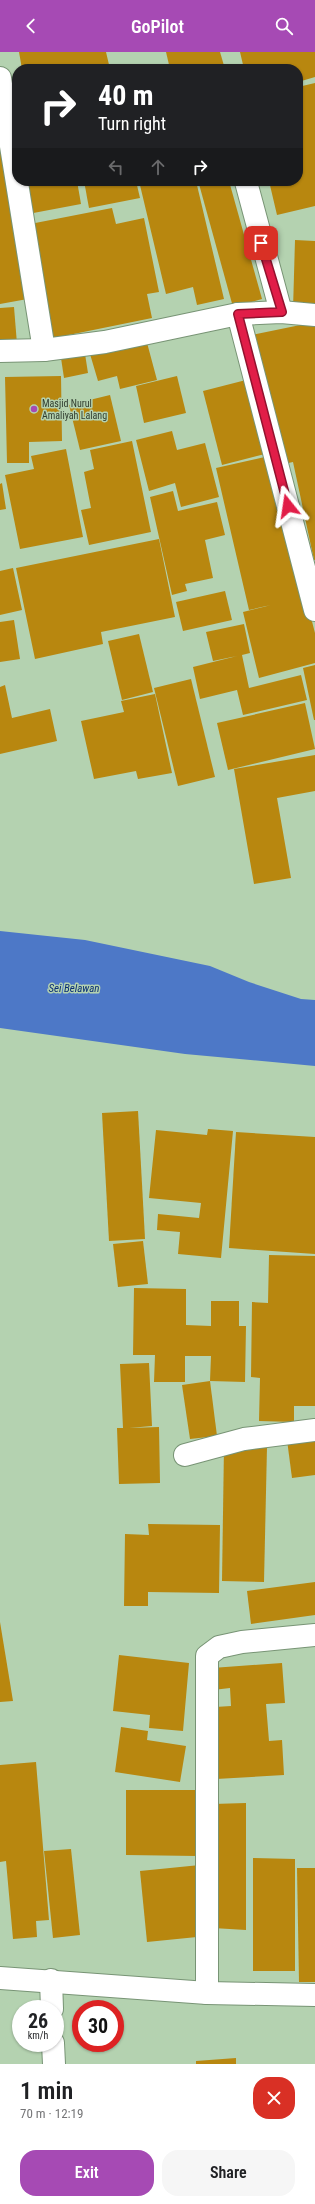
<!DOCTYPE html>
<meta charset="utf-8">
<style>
body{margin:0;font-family:"Roboto Condensed",sans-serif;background:#f6f6f6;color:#202124;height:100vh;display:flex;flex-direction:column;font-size:15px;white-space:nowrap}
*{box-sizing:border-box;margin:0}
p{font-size:13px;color:#757577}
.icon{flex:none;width:22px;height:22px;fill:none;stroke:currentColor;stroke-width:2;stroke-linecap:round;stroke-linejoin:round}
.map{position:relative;height:2012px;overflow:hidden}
.panel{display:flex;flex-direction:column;background:#fff;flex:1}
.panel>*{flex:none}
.guide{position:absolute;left:12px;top:12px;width:291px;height:122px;border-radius:16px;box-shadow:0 1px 3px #0004;background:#202124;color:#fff;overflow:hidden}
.speed{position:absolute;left:12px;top:1948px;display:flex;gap:8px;font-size:20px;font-weight:700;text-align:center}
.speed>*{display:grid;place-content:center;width:52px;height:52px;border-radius:50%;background:#fff;box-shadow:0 1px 3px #0004;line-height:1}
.speed small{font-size:10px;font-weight:400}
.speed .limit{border:6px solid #d22;background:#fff;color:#111}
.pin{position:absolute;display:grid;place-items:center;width:34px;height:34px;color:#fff;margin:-17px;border-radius:8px;box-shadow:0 2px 6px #0006}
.me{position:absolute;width:44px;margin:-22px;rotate:345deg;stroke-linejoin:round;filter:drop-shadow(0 0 3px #0008)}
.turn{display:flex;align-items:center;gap:14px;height:84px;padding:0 20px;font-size:18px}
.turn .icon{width:52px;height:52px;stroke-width:2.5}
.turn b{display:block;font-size:28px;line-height:34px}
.lanes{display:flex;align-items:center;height:38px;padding:0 20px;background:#0003;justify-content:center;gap:20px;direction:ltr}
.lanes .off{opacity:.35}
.round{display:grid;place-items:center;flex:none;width:42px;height:42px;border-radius:16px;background:#f6f6f6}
.overview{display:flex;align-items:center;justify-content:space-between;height:68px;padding:0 20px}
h1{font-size:24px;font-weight:600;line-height:30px}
.cta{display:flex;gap:8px;margin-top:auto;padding:8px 20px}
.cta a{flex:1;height:46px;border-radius:16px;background:#a64ab4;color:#fff;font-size:16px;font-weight:600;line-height:46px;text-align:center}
.cta a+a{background:#f6f6f6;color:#202124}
header{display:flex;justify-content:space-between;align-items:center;height:52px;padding:0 20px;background:#a64ab4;color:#fff;font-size:18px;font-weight:600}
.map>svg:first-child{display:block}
</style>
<header><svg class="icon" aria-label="back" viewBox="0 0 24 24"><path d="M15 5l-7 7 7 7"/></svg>GoPilot<svg class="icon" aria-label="search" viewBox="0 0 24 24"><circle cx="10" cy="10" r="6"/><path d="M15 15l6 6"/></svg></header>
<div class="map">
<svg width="315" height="2012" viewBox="0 0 315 2012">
<rect width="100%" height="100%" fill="#b4d2b0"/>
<polygon fill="#4d78c7" points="0,879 85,888 210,914 249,930 301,947 315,948 315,1014 185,1002 0,976"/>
<g fill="#b8870f">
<polygon points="19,0 106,0 110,17 48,17 48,15 22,17"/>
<polygon points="166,0 220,0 225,17 170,17"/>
<polygon points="240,0 315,0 315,25 298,30 298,17 244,17"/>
<polygon points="315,31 315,154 277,163 269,129 298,129 298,35"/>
<polygon points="0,80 33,246 0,252"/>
<polygon points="21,129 77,129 81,152 28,162"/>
<polygon points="84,129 136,129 140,146 89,156"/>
<polygon points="139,129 196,129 224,247 197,253 193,235 166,242"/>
<polygon points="208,129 229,129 262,247 233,255 199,132"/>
<polygon points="112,156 116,172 144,166 159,240 147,242 152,266 49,287 25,173"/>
<polygon points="295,188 315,189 315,259 293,258"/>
<polygon points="14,255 17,292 0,293 0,256"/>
<polygon points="315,270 315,508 314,508 293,410 279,413 251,283"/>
<polygon points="146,287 157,328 120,337 117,324 98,329 90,302"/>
<polygon points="85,302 88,321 64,326 61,306"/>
<polygon points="61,324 62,389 29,390 29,411 7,411 5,325"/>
<polygon points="177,324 186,361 144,371 136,334"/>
<polygon points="246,328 265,402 222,413 203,339"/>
<polygon points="110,343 121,389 80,398 69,353"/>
<polygon points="172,379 177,398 205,391 219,445 181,455 175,431 149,439 136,388"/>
<polygon points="132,389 151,480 89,493 81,458 91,456 84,420 94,417 90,398"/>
<polygon points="66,397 83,485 20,497 5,423 34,417 31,404"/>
<polygon points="269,404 315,581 315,611 259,626 243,560 271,553 249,558 216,416"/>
<polygon points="2,431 6,457 0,458 0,432"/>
<polygon points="173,439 178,459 217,450 225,483 205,488 213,526 185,532 187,539 172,543 150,445"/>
<polygon points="159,487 175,565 101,580 103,592 35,607 16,516"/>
<polygon points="13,516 22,558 0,563 0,519"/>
<polygon points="225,539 232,568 183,579 176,550"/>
<polygon points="14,568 20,607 0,610 0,570"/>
<polygon points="244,572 250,601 242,603 249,636 301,623 307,648 243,663 237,638 200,647 193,615 237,604 213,609 206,580"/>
<polygon points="139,582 153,640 122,648 108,589"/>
<polygon points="315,613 315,668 314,668 303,616"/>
<polygon points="191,627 215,725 178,734 154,636"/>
<polygon points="5,633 12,666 50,657 57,689 0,702 0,635"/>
<polygon points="155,642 172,721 138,727 136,719 94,727 81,669 124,660 121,649"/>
<polygon points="305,651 315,697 228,718 217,671"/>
<polygon points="315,703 315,739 277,746 291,826 254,832 234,717"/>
<polygon points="138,1059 145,1187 109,1189 102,1061"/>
<polygon points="208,1077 233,1079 221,1206 178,1202 180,1180 157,1178 158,1162 199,1166 201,1151 149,1146 156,1078 207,1083"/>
<polygon points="236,1080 315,1085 315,1202 229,1196"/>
<polygon points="143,1189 148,1232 118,1235 113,1192"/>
<polygon points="269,1203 315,1204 315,1354 294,1354 294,1370 259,1369 260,1326 251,1325 252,1250 268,1251"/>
<polygon points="134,1236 186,1237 186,1273 211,1274 211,1249 239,1249 239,1274 246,1274 245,1330 210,1329 211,1304 185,1304 185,1330 154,1330 155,1303 133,1303"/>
<polygon points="149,1311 152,1374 129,1376 159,1375 160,1431 119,1432 117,1376 123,1376 120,1312"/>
<polygon points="210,1329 217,1384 190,1387 182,1333"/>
<polygon points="315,1384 315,1423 292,1426 287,1388"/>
<polygon points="224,1394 267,1395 264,1530 222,1529"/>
<polygon points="148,1472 220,1473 219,1541 148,1540 148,1554 124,1554 125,1482 149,1483"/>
<polygon points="315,1530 315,1563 251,1572 247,1539"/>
<polygon points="0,1570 13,1649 0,1650"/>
<polygon points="119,1603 189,1611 183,1679 149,1676 150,1663 113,1659"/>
<polygon points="282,1611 285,1651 266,1652 269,1689 282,1688 284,1723 216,1727 214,1693 218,1693 215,1655 231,1654 230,1636 213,1638 212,1616"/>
<polygon points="121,1675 148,1679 147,1688 186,1694 180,1730 115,1720"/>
<polygon points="36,1710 49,1868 36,1869 37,1885 13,1887 6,1809 0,1810 0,1713"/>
<polygon points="126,1738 197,1738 197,1804 126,1803"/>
<polygon points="246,1751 246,1878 213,1876 213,1752"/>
<polygon points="71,1797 80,1883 53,1886 44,1799"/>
<polygon points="253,1806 295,1807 295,1919 253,1919"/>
<polygon points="200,1813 207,1884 147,1890 140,1819"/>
<polygon points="297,1816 315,1816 315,1930 299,1930"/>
<polygon points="236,2006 236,2012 196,2012 196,2009"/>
</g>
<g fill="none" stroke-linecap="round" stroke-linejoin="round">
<g stroke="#789475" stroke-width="24">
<g id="minor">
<polyline points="0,26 44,298"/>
<polyline points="246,130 281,260"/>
<polyline points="238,262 315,558"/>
<polyline points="0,299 44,298 105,290 238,262 281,260 315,263"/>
<polyline points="185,1403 244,1387 315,1378"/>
<polyline points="0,1926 207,1941 315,1943"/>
<polyline points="51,1928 52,1957"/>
<polyline points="207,1941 207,1604 219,1595 242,1590 315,1583"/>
<polyline points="53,1991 54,2012"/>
</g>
</g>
<use href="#minor" stroke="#fff" stroke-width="22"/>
</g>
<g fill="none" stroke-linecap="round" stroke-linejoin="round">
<g stroke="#92132f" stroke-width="10">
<polyline id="route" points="261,191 282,260 238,262 288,454"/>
</g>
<use href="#route" stroke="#e11d48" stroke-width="7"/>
</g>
<circle fill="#a64ab4" stroke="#b4d2b0" stroke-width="1.5" cx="34" cy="357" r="4"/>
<g text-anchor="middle" stroke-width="3" stroke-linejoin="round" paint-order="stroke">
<g font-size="10" fill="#313d2f" stroke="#b4d2b0" text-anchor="start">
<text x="42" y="355">Masjid Nurul<tspan x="42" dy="12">Amaliyah Lalang</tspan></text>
</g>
<g font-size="11" font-style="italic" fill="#072c73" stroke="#b4d2b0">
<text x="74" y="940">Sei Belawan</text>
</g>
</g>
</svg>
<div class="speed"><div>26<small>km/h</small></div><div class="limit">30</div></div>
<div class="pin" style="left:261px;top:191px;background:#d93025"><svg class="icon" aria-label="arrive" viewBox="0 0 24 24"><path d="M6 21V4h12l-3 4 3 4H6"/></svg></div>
<svg class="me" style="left:288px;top:454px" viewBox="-20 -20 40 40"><path d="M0-17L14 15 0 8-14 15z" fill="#e11d48" stroke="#fff" stroke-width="4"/></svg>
<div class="guide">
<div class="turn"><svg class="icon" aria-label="right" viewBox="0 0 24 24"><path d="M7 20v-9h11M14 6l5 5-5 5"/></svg><div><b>40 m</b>Turn right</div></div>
<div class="lanes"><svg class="icon off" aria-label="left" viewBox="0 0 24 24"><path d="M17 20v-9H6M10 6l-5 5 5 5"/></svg><svg class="icon off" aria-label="ahead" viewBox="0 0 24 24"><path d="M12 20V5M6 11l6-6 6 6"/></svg><svg class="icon" aria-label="right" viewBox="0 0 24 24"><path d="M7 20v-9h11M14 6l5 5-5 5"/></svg></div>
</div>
</div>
<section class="panel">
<div class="overview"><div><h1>1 min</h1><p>70 m · 12:19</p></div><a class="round" style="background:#d93025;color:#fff"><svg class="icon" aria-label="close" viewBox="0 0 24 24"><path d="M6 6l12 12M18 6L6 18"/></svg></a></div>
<div class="cta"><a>Exit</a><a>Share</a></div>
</section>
